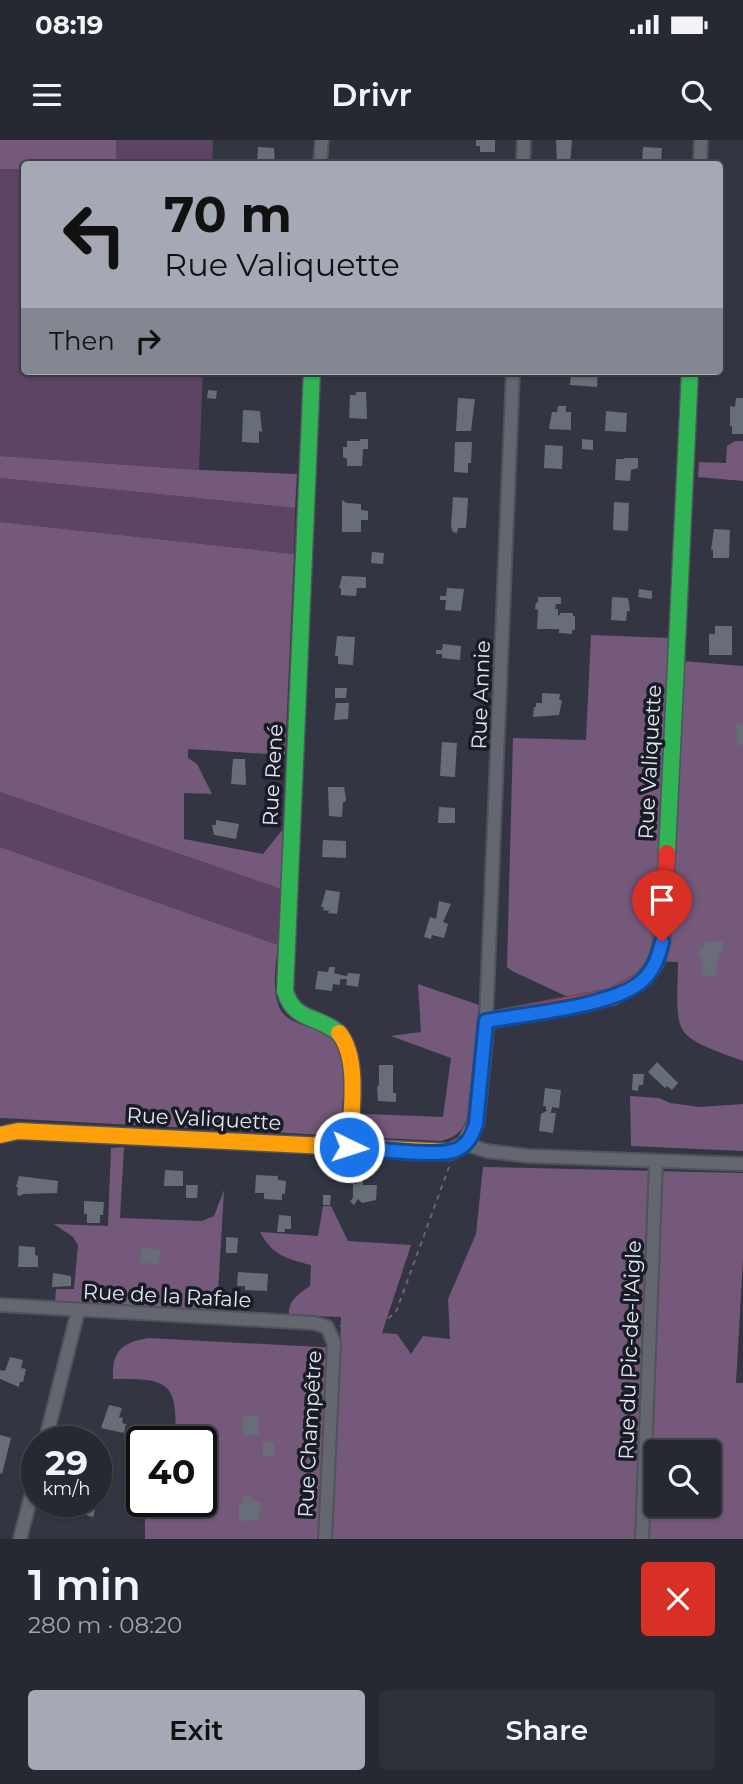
<!DOCTYPE html>
<meta charset="utf-8">
<style>
body{margin:0;font-family:Montserrat,sans-serif;background:#2e303a;color:#f1f3f6;height:100vh;display:flex;flex-direction:column;font-size:26px;white-space:nowrap}
*{box-sizing:border-box;margin:0}
p{font-size:23px;color:#a4a6ac}
.icon{flex:none;width:38px;height:38px;fill:none;stroke:currentColor;stroke-width:2;stroke-linecap:round;stroke-linejoin:round}
.map{position:relative;height:1399px;overflow:hidden}
.side{display:flex;flex-direction:column;background:#262832;flex:1}
.side>*{flex:none}
.banner{position:absolute;left:21px;top:21px;width:702px;height:214px;border-radius:7px;box-shadow:0 2px 5px #0004,0 0 0 2px #42444d;background:#a5a9b6;color:#111;overflow:hidden}
.buttons{position:absolute;left:644px;top:1300px;display:grid;gap:14px}
.buttons a{display:grid;place-items:center;width:77px;height:77px;border-radius:7px;background:#262832;box-shadow:0 2px 5px #0004,0 0 0 2px #42444d;font-size:35px}
.speed{position:absolute;left:21px;top:1286px;display:flex;gap:14px;font-size:35px;font-weight:700;text-align:center}
.speed>*{display:grid;place-content:center;width:91px;height:91px;border-radius:50%;background:#262832;box-shadow:0 2px 5px #0004,0 0 0 2px #42444d;line-height:1}
.speed small{font-size:18px;font-weight:400}
.speed .limit{border:4px solid #111;border-radius:10px;background:#fff;color:#111}
.pin{position:absolute;display:grid;place-items:center;width:60px;height:60px;color:#fff;margin:-72px -30px;border-radius:50% 50% 50% 0;rotate:-45deg;box-shadow:0 0 7px #0007}
.pin .icon{rotate:45deg}
.me{position:absolute;width:77px;margin:-38px;rotate:94deg;stroke-linejoin:round;filter:drop-shadow(0 0 5px #0008)}
.turn{display:flex;align-items:center;gap:24px;height:147px;padding:0 28px;font-size:32px}
.turn .icon{width:91px;height:91px;stroke-width:2.5}
.turn b{display:block;font-size:49px;line-height:60px}
.then{display:flex;align-items:center;height:66px;padding:0 28px;background:#0003;gap:14px;font-size:26px}
.round{display:grid;place-items:center;flex:none;width:74px;height:74px;border-radius:7px;background:#2e303a}
.headline{display:flex;align-items:center;justify-content:space-between;height:119px;padding:0 28px}
h1{font-size:42px;font-weight:600;line-height:52px}
.button{display:flex;gap:14px;margin-top:auto;padding:14px 28px}
.button a{flex:1;height:80px;border-radius:7px;background:#a5a9b6;color:#111;font-size:28px;font-weight:600;line-height:80px;text-align:center}
.button a+a{background:#2e303a;color:#f1f3f6}
.status{display:flex;justify-content:space-between;align-items:center;height:49px;padding:0 35px;background:#262832;direction:ltr}
.status svg{height:19px;fill:currentColor}
header{display:flex;justify-content:space-between;align-items:center;height:91px;padding:0 28px;background:#262832;font-size:32px;font-weight:600}
.map>svg:first-child{display:block}
</style>
<div class="status"><b>08:19</b><svg viewBox="0 0 49 12"><path d="M0 12V9h3v3zM5 12V6h3v6zM10 12V3h3v9zM15 12V0h3v12zM26 1h20v11H26zM47 4h2v5h-2z"/></svg></div>
<header><svg class="icon" aria-label="menu" viewBox="0 0 24 24"><path d="M4 6h16M4 12h16M4 18h16"/></svg>Drivr<svg class="icon" aria-label="search" viewBox="0 0 24 24"><circle cx="10" cy="10" r="6"/><path d="M15 15l6 6"/></svg></header>
<div class="map">
<svg width="743" height="1399" viewBox="0 0 743 1399">
<rect width="100%" height="100%" fill="#333642"/>
<g fill="#5d4464">
<polygon points="116,0 213,0 212,24 116,24"/>
<polygon points="0,29 24,29 24,231 203,231 199,330 0,316"/>
<polygon points="0,338 295,368 294,414 0,382"/>
<polygon points="0,652 281,749 278,805 0,707"/>
</g>
<g fill="#74597b" fill-rule="evenodd">
<polygon points="0,0 116,0 116,24 24,24 24,29 0,29"/>
<polygon points="735,301 743,301 743,341 698,337 699,322 726,323 727,306"/>
<polygon points="0,316 199,330 297,334 295,368 0,338"/>
<polygon points="0,382 294,414 285,615 188,609 188,618 197,624 212,654 184,653 184,699 263,714 283,689 281,749 0,652"/>
<path d="M591 495 670 498 669 520 743 526V921C670 894 677 898 678 822L649 821 642 832 612 850 568 857 512 831 507 827 513 598 586 600Z"/>
<path d="M0 707 278 805C276 823 272 846 278 864 287 893 328 880 340 909 349 928 342 953 342 973L443 977 451 918 391 896 421 892 418 844 479 865 467 978C462 992 456 997 441 1001L0 978Z"/>
<polygon points="630,956 659,958 670,963 700,967 743,964 743,1011 631,1006"/>
<polygon points="124,1007 120,1078 202,1081 214,1076 224,1050 217,1170 55,1163 56,1149 74,1149 78,1105 73,1097 54,1084 108,1086 111,1008"/>
<path d="M483 1027 743 1033V1119L736 1243H743V1399H145V1362H201V1302H175C178 1243 171 1238 113 1239 112 1211 121 1203 148 1198L340 1208 341 1177 289 1175C288 1160 299 1154 310 1146L311 1125C287 1119 272 1115 260 1092L318 1096 323 1066H331L348 1101 411 1105 382 1193 397 1194 411 1214 423 1196 450 1199 448 1159 476 1094ZM656 1312H709V1365H656Z"/>
</g>
<g fill="#686e77">
<polygon points="476,0 495,0 495,12 480,12 480,6 476,6"/>
<polygon points="556,0 572,0 570,24 557,24"/>
<polygon points="258,7 274,8 275,24 257,24"/>
<polygon points="643,7 662,8 661,24 642,24"/>
<polygon points="571,231 598,231 597,247 570,245"/>
<polygon points="208,250 217,251 216,259 207,258"/>
<polygon points="356,252 366,252 367,279 349,278 350,255 356,255"/>
<polygon points="458,258 475,259 471,291 456,291"/>
<polygon points="736,258 743,258 743,294 732,294 732,286 730,286 730,266 735,267"/>
<polygon points="558,266 566,266 566,272 571,272 571,290 549,289 552,272 557,272"/>
<polygon points="243,270 260,271 262,292 259,291 259,303 242,302"/>
<polygon points="606,271 627,273 626,292 605,291"/>
<polygon points="360,299 368,299 368,309 363,309 362,326 347,326 347,319 343,317 343,307 347,307 347,301 360,301"/>
<polygon points="582,299 593,300 593,310 582,309"/>
<polygon points="455,302 472,302 471,323 468,323 468,333 454,332"/>
<polygon points="545,305 563,306 562,329 544,328"/>
<polygon points="625,318 638,318 638,328 631,330 630,341 615,340 616,319 624,319"/>
<polygon points="453,357 468,358 466,388 458,388 457,393 453,392 451,387"/>
<polygon points="342,360 347,363 361,364 361,370 368,371 368,380 361,380 361,392 342,392"/>
<polygon points="614,362 629,363 628,391 613,390"/>
<polygon points="714,389 730,390 729,418 713,418 713,410 711,410"/>
<polygon points="372,412 384,413 383,424 371,423"/>
<polygon points="342,436 366,437 366,448 357,448 356,456 341,455 341,448 339,448"/>
<polygon points="447,448 464,449 461,471 445,470 446,460 440,460 440,456 446,456"/>
<polygon points="639,449 652,451 652,459 638,457"/>
<polygon points="538,457 561,457 561,464 556,464 555,469 558,469 558,475 560,475 560,473 573,473 573,476 575,476 575,490 572,490 572,494 559,493 559,489 537,489 538,470 535,469 536,462 538,463"/>
<polygon points="612,457 628,458 630,471 627,471 626,481 611,480"/>
<polygon points="715,486 732,486 732,515 709,515 709,494 715,494"/>
<polygon points="337,496 355,497 353,525 338,524 338,516 335,516"/>
<polygon points="443,504 461,506 460,520 442,518 442,514 436,514 436,510 442,510"/>
<polygon points="335,548 347,548 346,558 335,558"/>
<polygon points="542,553 560,554 559,560 562,560 559,575 533,577 534,567 536,567 536,563 542,563"/>
<polygon points="336,563 349,563 348,579 334,580"/>
<polygon points="743,584 743,605 739,605 736,603 738,597 735,585"/>
<polygon points="442,602 457,603 455,637 440,636"/>
<polygon points="233,619 245,619 246,645 231,644"/>
<polygon points="328,647 344,647 346,659 345,662 343,662 342,677 329,676"/>
<polygon points="439,667 455,668 455,683 438,683"/>
<polygon points="216,680 239,684 236,699 214,695 212,685 216,685"/>
<polygon points="323,700 346,701 346,718 322,717"/>
<polygon points="326,750 340,752 337,774 328,773 329,771 323,770 324,767 321,767"/>
<polygon points="439,761 451,764 443,782 448,784 444,798 432,795 431,799 424,797 430,777 436,779"/>
<polygon points="711,800 724,802 723,812 719,812 715,837 702,835 703,818 699,817 700,807 704,807 704,803 711,803"/>
<polygon points="329,827 335,827 334,833 341,835 347,836 348,833 360,834 358,847 346,845 347,839 340,839 340,845 333,844 332,851 315,849 318,831 328,832"/>
<polygon points="657,922 678,943 672,950 667,946 665,948 648,932"/>
<polygon points="379,925 393,925 393,953 396,953 396,962 378,961 377,947 379,945"/>
<polygon points="633,934 644,934 643,945 639,945 638,951 632,950"/>
<polygon points="545,948 561,950 559,968 552,967 551,973 556,973 553,993 539,991 541,974 548,970 546,970 546,966 543,966"/>
<polygon points="165,1030 183,1031 183,1046 164,1046"/>
<polygon points="256,1035 278,1036 278,1040 286,1041 285,1054 282,1054 282,1060 264,1059 264,1053 255,1053"/>
<polygon points="19,1036 58,1041 57,1053 24,1054 19,1056 17,1054 18,1047 16,1047"/>
<polygon points="358,1039 363,1039 363,1045 377,1045 376,1060 362,1063 358,1059 354,1065 350,1061 353,1058 353,1044 357,1044"/>
<polygon points="186,1045 198,1045 197,1058 186,1058"/>
<polygon points="323,1055 331,1055 330,1065 323,1065"/>
<polygon points="84,1061 104,1062 103,1075 100,1075 100,1083 87,1083 87,1074 84,1074"/>
<polygon points="279,1075 291,1076 291,1089 285,1089 285,1092 277,1092"/>
<polygon points="226,1097 238,1098 237,1113 226,1113"/>
<polygon points="19,1106 35,1107 35,1115 38,1116 38,1127 18,1127"/>
<polygon points="141,1108 160,1109 159,1124 140,1123"/>
<polygon points="238,1132 268,1134 267,1151 245,1150 245,1146 237,1146"/>
<polygon points="53,1133 71,1136 71,1146 52,1147"/>
<polygon points="10,1217 23,1220 21,1228 26,1229 23,1242 20,1242 19,1247 0,1239 0,1230 5,1231"/>
<polygon points="109,1265 122,1268 119,1277 123,1278 122,1283 126,1284 124,1293 101,1288"/>
<polygon points="243,1276 258,1276 259,1295 243,1295"/>
<polygon points="0,1295 11,1298 2,1334 0,1333"/>
<polygon points="263,1302 274,1302 275,1316 263,1316"/>
<polygon points="96,1351 100,1352 93,1377 78,1373 81,1362 96,1362"/>
<polygon points="243,1356 251,1356 252,1360 261,1363 259,1380 239,1381 239,1363 243,1363"/>
</g>
<g fill="none" stroke-linecap="round" stroke-linejoin="round">
<g stroke="#50535d" stroke-width="16">
<g id="street">
<polyline points="320,24 322,0"/>
<polyline points="523,24 524,0"/>
<polyline points="700,24 701,0"/>
<polyline points="486,881 513,231"/>
<polyline points="465,1004 487,1011 529,1016 743,1024"/>
<polyline points="0,1165 314,1183 327,1187 334,1203 325,1399"/>
<polyline points="45,1302 78,1171"/>
<polyline points="20,1399 37,1333"/>
<polyline points="642,1399 656,1022"/>
</g>
</g>
<g stroke="#50535d" stroke-width="19">
<g id="fast">
<path d="M312 231 285 851C294 882 318 875 339 893"/>
<polyline points="667,713 690,231"/>
</g>
</g>
<g stroke="#50535d" stroke-width="19">
<g id="slow">
<path d="M339 893C360 918 351 976 349 1007"/>
<polyline points="0,995 18,991 450,1012 465,1004 476,983 482,924"/>
</g>
</g>
<g stroke="#50535d" stroke-width="19">
<polyline id="jam" points="482,924 486,881 612,857 644,839 656,822 662,800 667,713"/>
</g>
<polyline stroke="#656870" stroke-width="2" stroke-dasharray="5 5" stroke-linecap="butt" points="340,1186 383,1183 396,1172 449,1027"/>
<use href="#street" stroke="#646770" stroke-width="12"/>
<use href="#fast" stroke="#30b455" stroke-width="16"/>
<use href="#slow" stroke="#ff9f0a" stroke-width="16"/>
<use href="#jam" stroke="#e5322d" stroke-width="16"/>
</g>
<g fill="none" stroke-linecap="round" stroke-linejoin="round">
<g stroke="#114b97" stroke-width="18">
<path id="route" d="M349 1007C372 1008 438 1018 456 1010 468 1005 472 995 476 984L486 881C525 874 617 866 643 840 654 830 659 816 662 802"/>
</g>
<use href="#route" stroke="#1a73e8" stroke-width="12"/>
</g>
<g text-anchor="middle" stroke-width="7" stroke-linejoin="round" paint-order="stroke">
<g font-size="21" fill="#e2e7f4" stroke="#191c25">
<text transform="translate(481 555) rotate(-88)" y="7">Rue Annie</text>
<text transform="translate(650 622) rotate(-87)" y="7">Rue Valiquette</text>
<text transform="translate(273 635) rotate(-87)" y="7">Rue René</text>
<text transform="translate(204 979) rotate(3)" y="7">Rue Valiquette</text>
<text transform="translate(167 1156) rotate(3)" y="7">Rue de la Rafale</text>
<text transform="translate(630 1210) rotate(-88)" y="7">Rue du Pic-de-l'Aigle</text>
<text transform="translate(310 1294) rotate(-87)" y="7">Rue Champêtre</text>
</g>
</g>
</svg>
<div class="buttons">
<a><svg class="icon" aria-label="search" viewBox="0 0 24 24"><circle cx="10" cy="10" r="6"/><path d="M15 15l6 6"/></svg></a>
</div>
<div class="speed"><div>29<small>km/h</small></div><div class="limit">40</div></div>
<div class="pin" style="left:662px;top:802px;background:#d93025"><svg class="icon" aria-label="arrive" viewBox="0 0 24 24"><path d="M6 21V4h12l-3 4 3 4H6"/></svg></div>
<svg class="me" style="left:349px;top:1007px" viewBox="-20 -20 40 40"><circle r="17" fill="#1a73e8" stroke="#fff" stroke-width="3"/><path d="M0-11L8 9 0 5-8 9z" fill="#fff"/></svg>
<div class="banner">
<div class="turn"><svg class="icon" aria-label="left" viewBox="0 0 24 24"><path d="M17 20v-9H6M10 6l-5 5 5 5"/></svg><div><b>70 m</b>Rue Valiquette</div></div>
<div class="then">Then<svg class="icon" aria-label="right" viewBox="0 0 24 24"><path d="M7 20v-9h11M14 6l5 5-5 5"/></svg></div>
</div>
</div>
<section class="side">
<div class="headline"><div><h1>1 min</h1><p>280 m · 08:20</p></div><a class="round" style="background:#d93025;color:#fff"><svg class="icon" aria-label="close" viewBox="0 0 24 24"><path d="M6 6l12 12M18 6L6 18"/></svg></a></div>
<div class="button"><a>Exit</a><a>Share</a></div>
</section>
